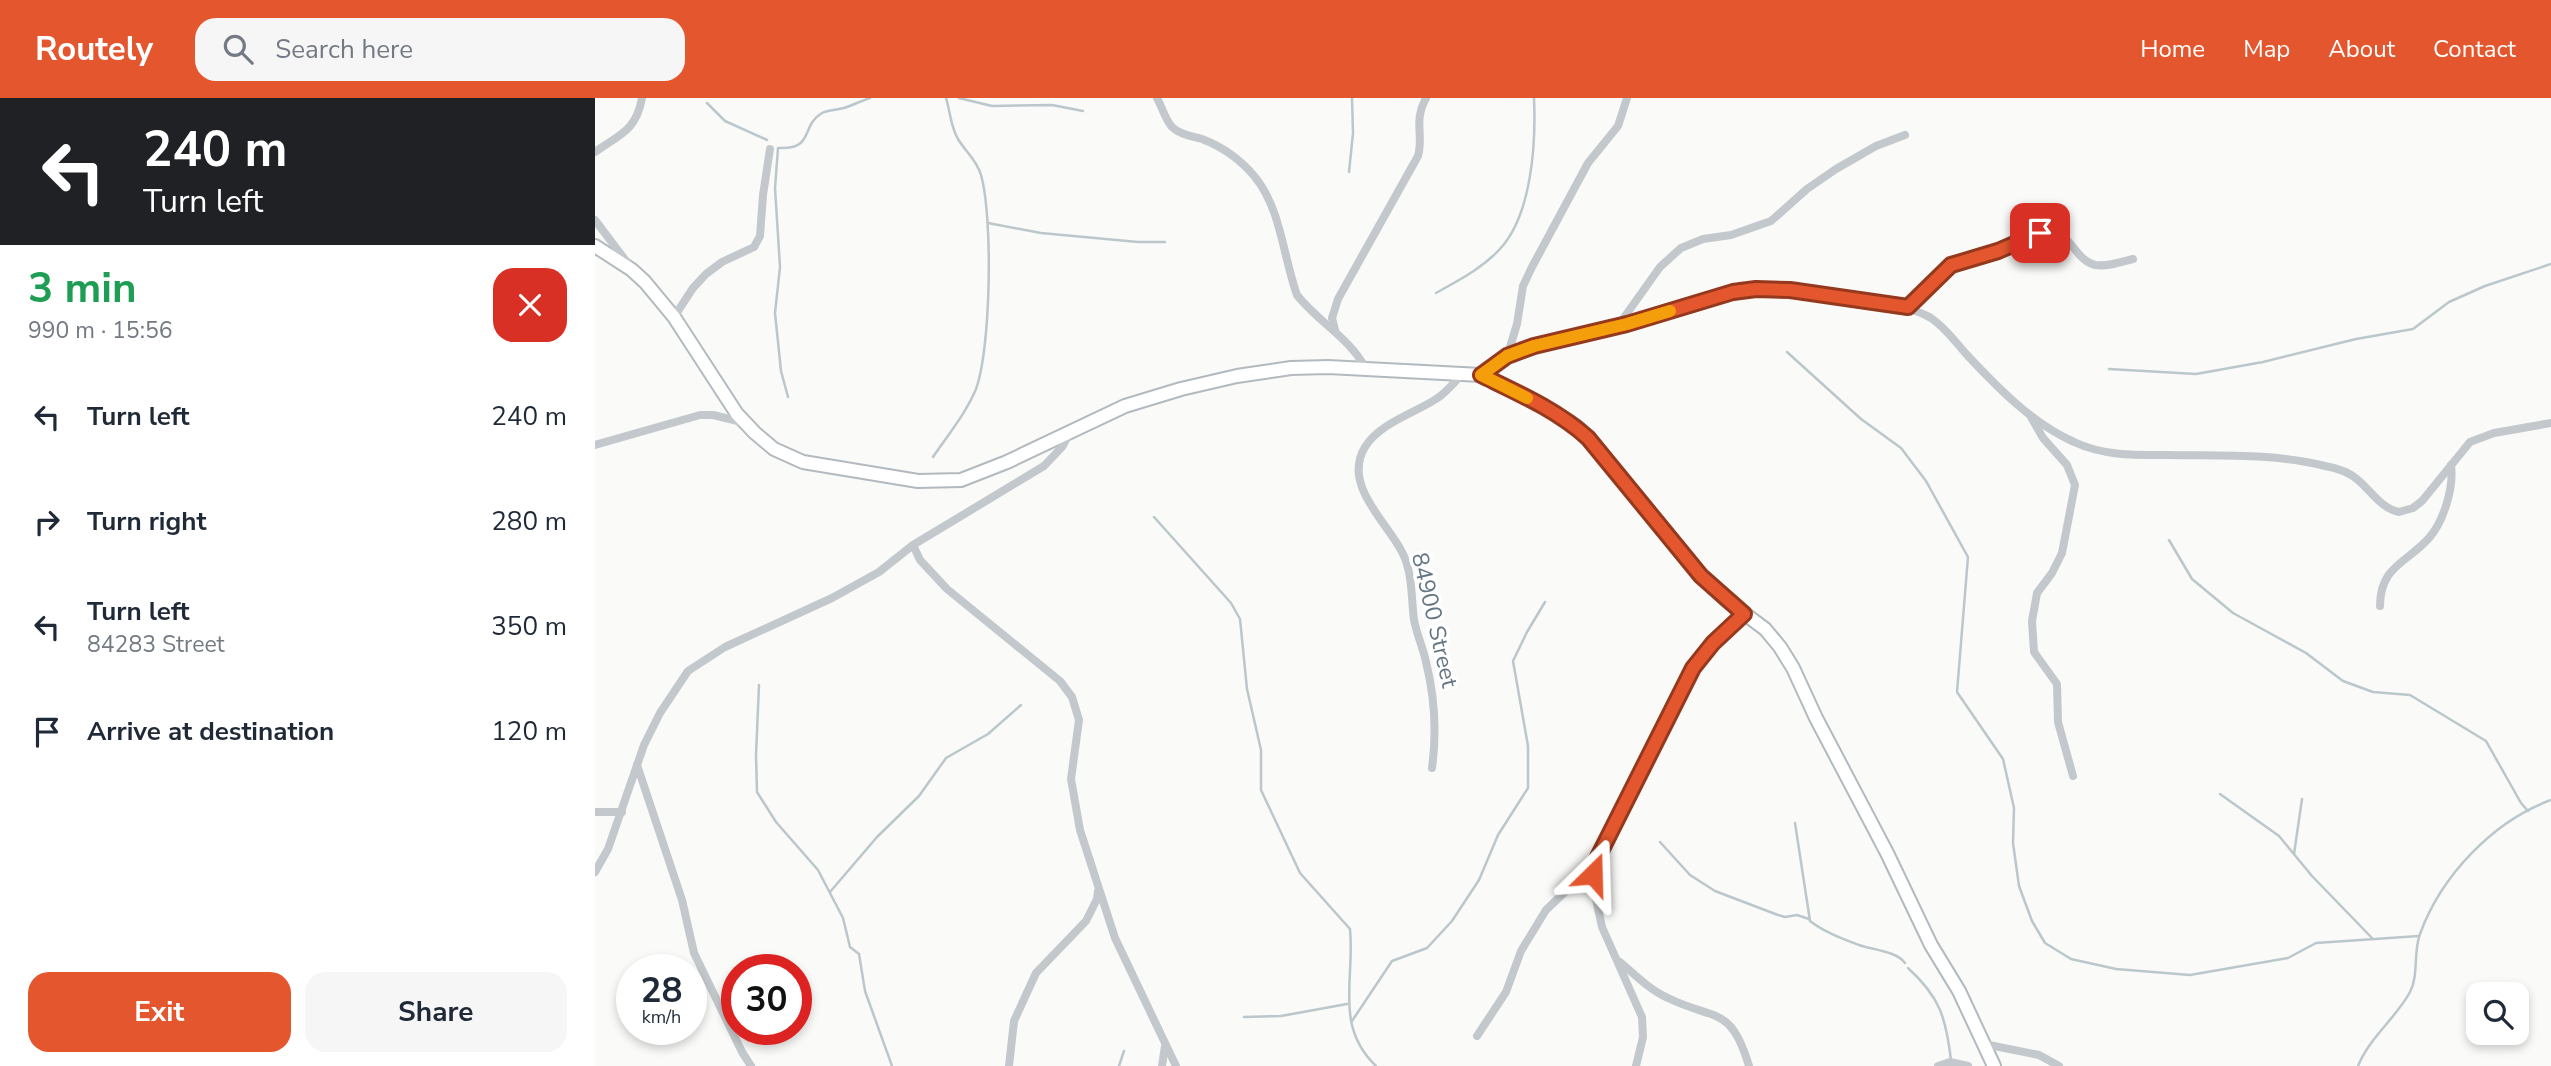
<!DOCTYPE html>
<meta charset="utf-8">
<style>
body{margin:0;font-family:"Nunito Sans",sans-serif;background:#f6f6f7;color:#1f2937;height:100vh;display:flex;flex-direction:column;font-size:26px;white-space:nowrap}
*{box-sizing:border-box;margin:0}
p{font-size:23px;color:#747a83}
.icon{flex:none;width:38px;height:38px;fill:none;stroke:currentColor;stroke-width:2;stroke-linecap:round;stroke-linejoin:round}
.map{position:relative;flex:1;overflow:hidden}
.sheet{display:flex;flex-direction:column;background:#fff;width:595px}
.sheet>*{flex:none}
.top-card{background:#202124;color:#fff;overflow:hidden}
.tools{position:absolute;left:1871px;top:884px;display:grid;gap:14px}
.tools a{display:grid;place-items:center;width:63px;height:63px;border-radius:14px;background:#fff;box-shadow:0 4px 10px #0003;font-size:35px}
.speed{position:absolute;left:21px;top:856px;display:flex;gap:14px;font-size:35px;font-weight:700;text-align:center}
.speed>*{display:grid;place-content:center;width:91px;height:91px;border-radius:50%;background:#fff;box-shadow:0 4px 10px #0003;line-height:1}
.speed small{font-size:18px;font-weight:400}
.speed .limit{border:10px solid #d22;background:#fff;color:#111}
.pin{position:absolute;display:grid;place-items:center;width:60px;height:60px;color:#fff;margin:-30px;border-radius:14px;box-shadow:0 4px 10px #0006}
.me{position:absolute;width:77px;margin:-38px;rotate:22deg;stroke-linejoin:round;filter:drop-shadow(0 0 5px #0008)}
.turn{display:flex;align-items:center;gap:24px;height:147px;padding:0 28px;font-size:32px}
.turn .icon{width:91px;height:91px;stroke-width:2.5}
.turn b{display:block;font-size:49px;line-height:60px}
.round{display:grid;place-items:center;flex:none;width:74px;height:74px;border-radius:21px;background:#f6f6f7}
.overview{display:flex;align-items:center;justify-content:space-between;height:119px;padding:0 28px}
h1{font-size:42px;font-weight:700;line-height:52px;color:#1e9e55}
.primary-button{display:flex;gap:14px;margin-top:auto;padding:14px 28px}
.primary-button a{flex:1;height:80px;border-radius:21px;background:#e4572e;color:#fff;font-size:28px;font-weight:700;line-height:80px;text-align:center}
.primary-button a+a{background:#f6f6f7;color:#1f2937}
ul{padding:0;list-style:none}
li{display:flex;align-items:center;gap:21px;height:105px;padding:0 28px}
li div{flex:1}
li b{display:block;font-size:26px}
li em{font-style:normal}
header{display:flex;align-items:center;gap:42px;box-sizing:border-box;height:98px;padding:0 35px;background:#e4572e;color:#fff}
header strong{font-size:33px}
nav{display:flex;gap:38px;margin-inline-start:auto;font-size:24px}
.search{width:490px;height:63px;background:#f6f6f7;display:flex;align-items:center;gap:18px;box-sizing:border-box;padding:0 24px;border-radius:21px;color:#747a83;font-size:26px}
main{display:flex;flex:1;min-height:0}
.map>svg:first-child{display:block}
</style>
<header>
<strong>Routely</strong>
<div class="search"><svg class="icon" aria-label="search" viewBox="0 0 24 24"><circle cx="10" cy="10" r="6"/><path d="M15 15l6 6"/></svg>Search here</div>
<nav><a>Home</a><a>Map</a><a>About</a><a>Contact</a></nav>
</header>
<main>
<section class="sheet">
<div class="top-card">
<div class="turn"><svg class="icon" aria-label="left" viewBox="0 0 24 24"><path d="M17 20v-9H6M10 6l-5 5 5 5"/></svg><div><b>240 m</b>Turn left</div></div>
</div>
<div class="overview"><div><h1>3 min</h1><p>990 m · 15:56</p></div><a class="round" style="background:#d93025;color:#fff"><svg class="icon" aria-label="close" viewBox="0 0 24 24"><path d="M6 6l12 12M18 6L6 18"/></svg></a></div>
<ul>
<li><svg class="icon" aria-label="left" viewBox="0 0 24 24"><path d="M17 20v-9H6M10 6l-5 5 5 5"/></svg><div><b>Turn left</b></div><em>240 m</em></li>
<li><svg class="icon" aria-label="right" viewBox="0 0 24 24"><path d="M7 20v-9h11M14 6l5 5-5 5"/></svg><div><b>Turn right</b></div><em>280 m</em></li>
<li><svg class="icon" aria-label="left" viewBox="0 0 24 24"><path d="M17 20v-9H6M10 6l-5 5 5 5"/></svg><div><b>Turn left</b><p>84283 Street</p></div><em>350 m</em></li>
<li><svg class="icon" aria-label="arrive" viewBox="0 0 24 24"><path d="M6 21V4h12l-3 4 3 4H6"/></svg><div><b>Arrive at destination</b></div><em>120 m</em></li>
</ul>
<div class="primary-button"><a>Exit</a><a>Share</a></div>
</section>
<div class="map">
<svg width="1956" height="968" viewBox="0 0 1956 968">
<rect width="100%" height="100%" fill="#fafaf8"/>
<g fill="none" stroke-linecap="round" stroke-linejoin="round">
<g stroke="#bbc7cb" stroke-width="2.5">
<polyline points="364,0 397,8 457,7 488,13"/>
<polyline points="112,5 130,23 172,42"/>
<polyline points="754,74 758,35 757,0"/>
<polyline points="393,125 446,135 543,144 570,144"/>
<path d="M841 195C864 182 886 171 904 152 937 118 941 45 939 0"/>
<polyline points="1192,254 1266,321 1306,350 1331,383 1373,459 1362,594 1408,661 1419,710 1418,745 1424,788 1437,823 1450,845 1476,861 1521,871 1595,877 1693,860 1721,845 1824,838"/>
<polyline points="1514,271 1601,276 1668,264 1761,241 1818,231 1854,204 1890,188 1956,166"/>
<path d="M193 299 186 273 180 215 185 169 180 90 183 50C220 52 205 28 227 15 233 12 242 12 249 10 258 7 266 3 275 0"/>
<path d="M338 359C353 337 371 315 381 291 396 250 398 119 386 77 382 62 370 53 363 41 356 30 355 13 351 0"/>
<path d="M559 419 636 505 645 521 652 591 666 652V692L705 775 755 831C760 881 739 928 781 968"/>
<polyline points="1574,442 1597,481 1638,515 1711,555 1748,583 1778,594 1815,597 1891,643 1926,705 1933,713"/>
<polyline points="164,587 161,657 162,694 181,724 223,772 248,820 255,849 264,856 270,893 297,968"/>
<polyline points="1625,696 1684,738 1717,778 1777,840"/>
<path d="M1200 725 1215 823C1229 834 1248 841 1264 847 1278 852 1301 853 1310 865"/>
<polyline points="1065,744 1095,777 1120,793 1183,817 1190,819 1202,817 1214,821"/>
<polyline points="1699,756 1707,701"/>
<polyline points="235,794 282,739 324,698 351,660 393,636 426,607"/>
<path d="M1313 870C1345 899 1351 920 1356 962"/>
<polyline points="649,919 686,918 752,906"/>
<polyline points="757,923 797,863 832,850 857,823 884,782 903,737 933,690 933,648 918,563 932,534 950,504"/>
<polyline points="524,968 529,953"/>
<path d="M1763 968C1774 940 1801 920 1815 894 1824 877 1818 854 1825 836 1846 778 1898 723 1956 702"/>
</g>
<g stroke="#b3babf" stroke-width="16">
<polyline id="secondary" points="0,148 37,172 50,184 79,219 142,316 160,335 179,351 208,364 323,383 366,382 412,364 530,308 586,291 642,278 696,270 733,269 886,277 952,310 981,328 993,340 1106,478 1130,501 1170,531 1185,549 1198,570 1221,620 1292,755 1336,847 1364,893 1399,968"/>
</g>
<g stroke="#c3c8cc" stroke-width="8">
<path d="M562 0C567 9 570 21 577 29 585 37 597 38 607 41 628 49 646 62 660 79 686 111 688 158 702 197 723 224 754 239 771 271"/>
<path d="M0 54C25 36 41 33 47 0"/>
<polyline points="0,122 34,167"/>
<path d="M1313 209 1356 167 1403 153 1452 132C1476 133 1479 162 1500 167 1513 169 1526 164 1538 161"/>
<polyline points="79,219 98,190 111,176 127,164 159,149 165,138 168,97 175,51"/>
<polyline points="1023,228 1065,169 1086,150 1108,141 1136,137 1176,123 1212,91 1241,71 1281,48 1310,37"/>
<path d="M740 232 737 220 743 201 823 58C829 36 818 24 831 0"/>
<polyline points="912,259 922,226 928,188 937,169 993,65 1023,28 1032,0"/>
<path d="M886 277C894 271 902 264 911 259 948 238 994 237 1033 226 1075 214 1117 194 1161 191 1195 189 1309 203 1336 220 1351 230 1361 245 1373 258 1403 290 1438 326 1479 344 1509 358 1540 357 1572 357 1624 358 1679 355 1730 368 1742 370 1754 374 1763 382 1777 394 1786 410 1804 414L1818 410 1827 403 1875 344 1899 335 1956 325"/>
<polyline points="1436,319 1448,340 1472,367 1480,387 1467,455 1457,475 1442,495 1437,523 1439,554 1462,586 1463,624 1478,678"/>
<polyline points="0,347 105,317 118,317 147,324"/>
<polyline points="318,447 325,462 352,491 465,583 477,599 484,622 476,681 485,732 520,840 581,968"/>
<path d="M1785 508C1785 468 1812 465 1834 440 1849 423 1859 389 1856 367"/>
<polyline points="42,667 87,802 99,855 147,954 156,968"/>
<path d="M837 670C842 633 840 600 831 564 828 550 822 537 819 522 816 500 818 475 807 454 792 424 747 387 770 349 785 325 818 316 841 301 851 295 859 285 868 275"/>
<polyline points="0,714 27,714"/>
<polyline points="0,774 13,751 49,647 65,615 93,573 130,549 237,500 284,474 318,447 449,368 467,349 474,336"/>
<path d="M1025 864C1040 877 1055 892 1073 900 1120 923 1136 907 1154 968"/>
<polyline points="882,938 911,894 926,853 951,812 1000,765"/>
<polyline points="1389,946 1444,957 1464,968"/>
<polyline points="414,968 419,923 441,875 491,823 502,801 503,793"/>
<polyline points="567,968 570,948"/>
<polyline points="1041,968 1048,939 1047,919 1007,829 999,792 1000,765 1099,570 1118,545 1149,516"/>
<polyline points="1343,968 1355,964 1373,968"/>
</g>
<use href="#secondary" stroke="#fff" stroke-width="12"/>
</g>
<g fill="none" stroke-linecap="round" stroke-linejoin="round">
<g stroke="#94391e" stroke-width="18">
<path id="route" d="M998 776 1000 765 1098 570 1118 545 1149 516 1106 478 993 340C962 312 923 295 886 277L912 258 939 248 1032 226 1138 194 1161 191 1195 192 1313 209 1356 167 1403 153 1445 135"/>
</g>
<use href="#route" stroke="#e4572e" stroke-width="12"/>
<polyline stroke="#f59e0b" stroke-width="12" points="932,300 886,277 912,258 939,248 1032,226 1075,213"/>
</g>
<g text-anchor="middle" stroke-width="7" stroke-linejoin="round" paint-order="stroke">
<g font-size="23" fill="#657683" stroke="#fff">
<text transform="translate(840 522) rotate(77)" y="8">84900 Street</text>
</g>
</g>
</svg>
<div class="tools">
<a><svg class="icon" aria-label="search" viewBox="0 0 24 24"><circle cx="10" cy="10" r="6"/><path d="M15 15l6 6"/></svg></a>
</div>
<div class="speed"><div>28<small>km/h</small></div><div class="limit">30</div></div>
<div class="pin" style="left:1445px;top:135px;background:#d93025"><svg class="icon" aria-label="arrive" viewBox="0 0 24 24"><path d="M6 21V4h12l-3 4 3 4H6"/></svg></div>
<svg class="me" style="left:998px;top:776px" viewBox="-20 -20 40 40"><path d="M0-17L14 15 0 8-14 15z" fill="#e4572e" stroke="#fff" stroke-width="4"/></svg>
</div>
</main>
